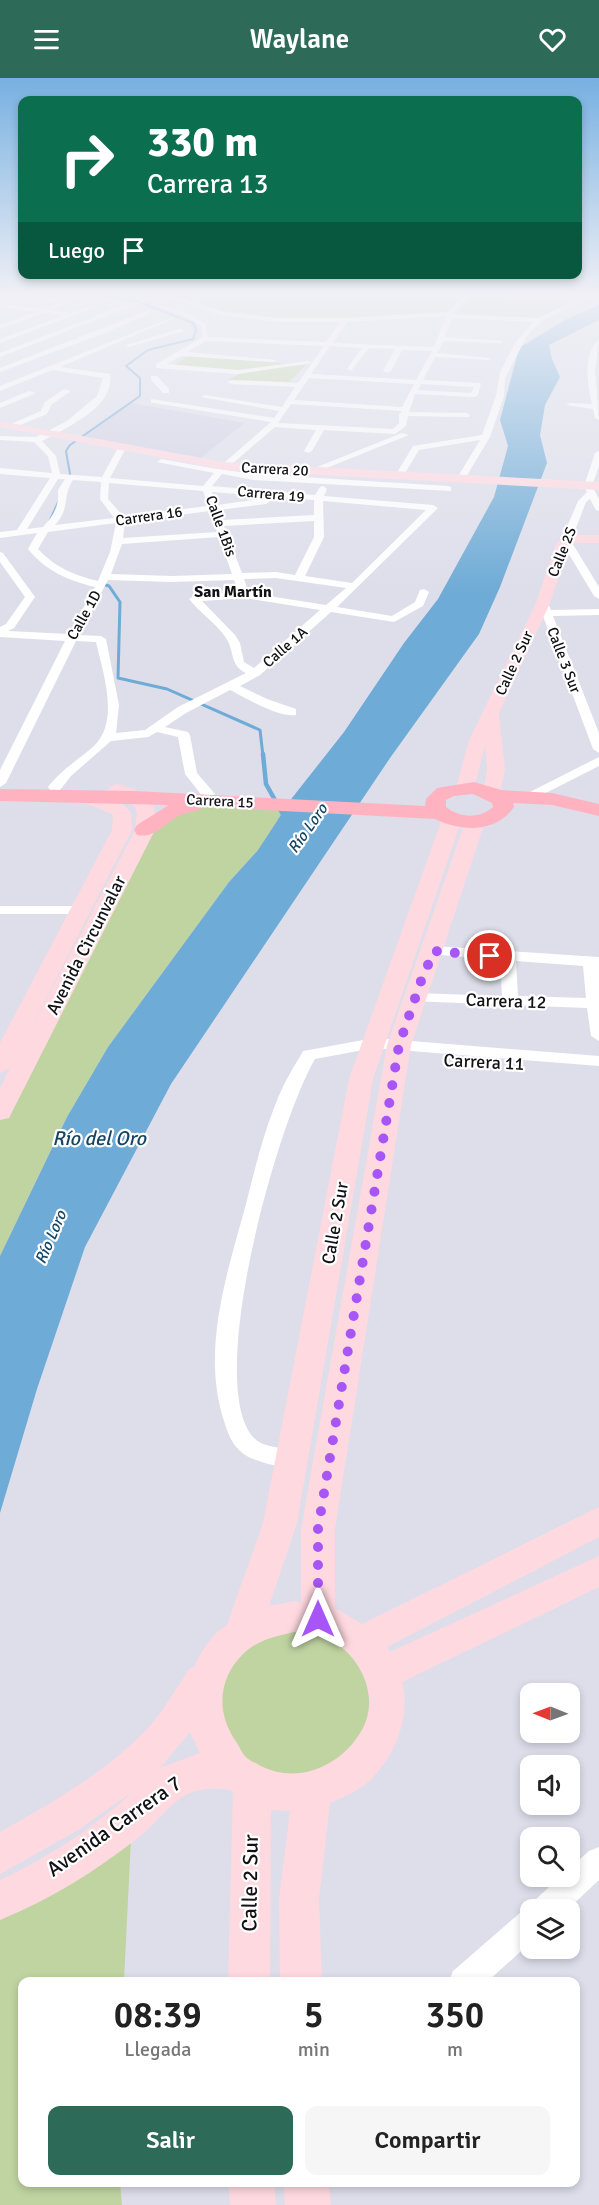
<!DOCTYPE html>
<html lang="es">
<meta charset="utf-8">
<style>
body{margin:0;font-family:Signika,sans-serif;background:#f6f6f6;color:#222;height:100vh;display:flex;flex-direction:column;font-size:22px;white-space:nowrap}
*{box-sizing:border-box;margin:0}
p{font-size:20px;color:#767676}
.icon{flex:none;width:33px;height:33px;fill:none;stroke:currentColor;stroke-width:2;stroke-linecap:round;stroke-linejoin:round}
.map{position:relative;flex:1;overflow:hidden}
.sheet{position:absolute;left:18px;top:1899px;width:562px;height:210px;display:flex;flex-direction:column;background:#fff;border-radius:12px;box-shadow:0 3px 9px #0003}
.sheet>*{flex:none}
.guide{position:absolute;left:18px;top:18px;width:564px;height:183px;border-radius:12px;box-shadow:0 3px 9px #0003;background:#0b6e4f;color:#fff;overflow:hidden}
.needle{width:39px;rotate:271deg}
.controls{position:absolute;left:520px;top:1605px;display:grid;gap:12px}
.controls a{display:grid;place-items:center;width:60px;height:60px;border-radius:12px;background:#fff;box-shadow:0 3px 9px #0003;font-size:30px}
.pin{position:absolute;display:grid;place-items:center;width:51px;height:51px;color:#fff;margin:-26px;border:3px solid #fff;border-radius:50%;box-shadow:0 2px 6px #0007}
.me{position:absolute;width:66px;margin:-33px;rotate:0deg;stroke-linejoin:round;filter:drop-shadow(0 0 4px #0008)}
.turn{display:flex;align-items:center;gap:21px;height:126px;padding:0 30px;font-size:27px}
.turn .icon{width:78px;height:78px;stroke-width:2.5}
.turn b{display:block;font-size:42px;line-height:51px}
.then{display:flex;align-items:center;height:57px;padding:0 30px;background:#0003;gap:12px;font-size:22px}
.eta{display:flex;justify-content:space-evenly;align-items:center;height:102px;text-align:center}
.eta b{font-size:36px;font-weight:600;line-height:42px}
.button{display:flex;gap:12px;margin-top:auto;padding:12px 30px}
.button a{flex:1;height:69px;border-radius:12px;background:#2d6b58;color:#fff;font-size:24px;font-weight:600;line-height:69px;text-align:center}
.button a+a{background:#f6f6f6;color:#222}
header{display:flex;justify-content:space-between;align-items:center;height:78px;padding:0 30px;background:#2d6b58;color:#fff;font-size:27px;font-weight:600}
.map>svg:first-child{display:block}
</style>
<header><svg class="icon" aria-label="menu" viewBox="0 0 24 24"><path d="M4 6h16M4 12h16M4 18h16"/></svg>Waylane<svg class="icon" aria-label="heart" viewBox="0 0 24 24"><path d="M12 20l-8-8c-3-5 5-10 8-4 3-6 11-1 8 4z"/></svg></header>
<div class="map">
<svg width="599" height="2127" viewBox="0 0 599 2127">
<rect width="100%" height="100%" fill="#dddeea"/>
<polygon fill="#d0d1e4" points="131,325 245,345 199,381 81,358"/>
<g fill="#c0d4a2">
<path d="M172 217H463L447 235C373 240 298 247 225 234 207 231 190 222 172 217Z"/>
<polygon points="469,220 570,225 537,242 455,238"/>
<polygon points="188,278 306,287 289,304 228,302 243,294 173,288"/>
<polygon points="198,725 287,728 258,772 229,804 108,969 67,1039 0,1178 0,1034 145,752"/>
<polygon points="266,1544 360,1565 384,1649 311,1713 234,1694 208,1596"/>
<polygon points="132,1740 124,1903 22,1904 22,2104 120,2105 122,2127 0,2127 0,1822"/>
</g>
<polygon fill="#6eabd6" points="599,227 599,242 549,267 552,281 560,299 545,327 540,357 547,385 500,509 479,556 390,680 171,1006 85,1169 37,1311 0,1435 0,1178 67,1039 108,969 229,804 258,772 292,720 344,654 404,565 438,521 494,419 508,368 500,342 519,270 563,243"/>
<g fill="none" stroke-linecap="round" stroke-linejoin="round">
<g stroke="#6eabd6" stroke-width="2">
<polyline points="67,403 70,396 66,373 70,367 140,318 140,300 126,288 148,272 193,261 196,252 193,245 139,224 105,217"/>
<polyline points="49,444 59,422"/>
</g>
<polyline stroke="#6eabd6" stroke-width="3" points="99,505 109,508 120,524 118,600 167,611 260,652 263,678"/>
<polyline stroke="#6eabd6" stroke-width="4.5" points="263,676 266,706 285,740"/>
<g fill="#fff" fill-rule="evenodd">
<polygon points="24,217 65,222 80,217 88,217 51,232 70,235 93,227 96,229 0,265 0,261 64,237 44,235 0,251 0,247 35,234 0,229 0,225 43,231 59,225"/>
<path d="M91 217C104 217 117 227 129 226 140 225 149 217 161 217L0 279V275L122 228Z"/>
<path d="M162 217H171L221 233 278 240H345L448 234 463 217H469L453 236 538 240 576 222 516 217 583 219 597 217 547 240 534 249 526 260 505 300 504 318 490 359 463 404 456 402 480 362 419 372 402 400 395 398 413 368 482 357 496 318 500 294 515 265 533 244 452 240 445 259 503 263 500 265 444 263 437 275 491 280 488 282 435 279 423 302 481 305 478 317 474 319 415 316 409 334 466 335 470 337 469 339 408 338 406 348 395 356 324 352 312 373 308 375 304 373 316 352 275 349 225 392 254 396 448 408 451 409V413L254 402 222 396 212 408 315 417 320 409 323 408 327 411 324 418 433 427 438 430 337 529 392 538 415 524 420 512 424 511 429 514 423 528 394 544 331 534 260 597 240 608 267 621 296 631V637C279 640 246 620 230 612L186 635 165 649 188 654 190 657 197 695 215 716 213 719H203L185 696 178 659 157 654 148 659 111 663 71 698 60 712H50L48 709C61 692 78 682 94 668 120 643 103 595 96 564L76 563 6 705 0 709V692L65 563 0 559V549L6 546 25 519 0 484V474L3 475 35 519 14 550 8 553 69 556 95 509C67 502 46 493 28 471L37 455 0 460V454L17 452 50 400 0 396V390L52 395 48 378 34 364 0 362V358L36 359 67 343 97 318 103 300 52 292 0 313V308L173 239V241L60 289 110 296C115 330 65 350 42 363L56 378 60 396 102 399 119 368 123 366 127 368 110 400 203 408 214 395 157 384 161 381 217 391 271 344 154 325H151V321L274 340 279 333 201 319 205 317 282 329 295 309 231 306 227 304 231 302 298 305 324 268 206 263 187 274 277 282 273 284 181 278 167 286 238 292 308 283 312 285 238 296 156 290V286L203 259 201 248 190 240 159 229V227L194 238 206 246 208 259 326 264 340 244H278L220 237ZM446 238 434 269 333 265 347 244ZM330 268 362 270 347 291 351 293 369 270 395 271 383 293 387 295 391 293 402 272 432 273 416 302 311 296ZM309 300 414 306 402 329 294 322ZM421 306 474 309 471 315 418 312ZM291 326 402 333 399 336V345L393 351 278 345ZM58 401H65L58 412C59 429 54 437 43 449L27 451ZM73 402 101 404 100 421 114 440 55 447C71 429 62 418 73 402ZM109 405 203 413 208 428 123 438 108 421ZM212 414 314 422V437L222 442 219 432 266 426 270 423 266 420 217 427ZM323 423 426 432 352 505 305 498 324 459ZM210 433 217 454 123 460 125 444ZM314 443V459L295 497 276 494 242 495 224 448ZM116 445 110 474 98 503C73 497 55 489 38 471L48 454ZM219 459 232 496 172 498 111 496 122 466ZM276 500 346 510 326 527 249 515 244 501ZM108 502 172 504 234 502 239 514 194 518 189 521C200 535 216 545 226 560 235 573 229 587 246 595L178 629 145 652 116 655 119 627 106 561 101 558 79 557ZM245 520 320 532 254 590 244 584 240 565 235 557 202 523Z"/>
<polygon points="149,232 151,235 102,256 0,294 0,290"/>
<polygon points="182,250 184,253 129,269 126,267"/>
<path d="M599 262 595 293 599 342 595 340 593 331 566 327 570 325 592 326C588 309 582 274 599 262Z"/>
<polygon points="151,298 157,298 169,311 169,315 163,315 151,302"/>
<polygon points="64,311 71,313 51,327 47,336 13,350 6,348 41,333 45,324"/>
<polygon points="29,313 36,315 0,330 0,325"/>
<polygon points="402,355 409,357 314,395 307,393"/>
<polygon points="599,373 599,388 592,408 599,421 599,433 596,432 590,421 586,424 571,463 599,509 599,521 594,518 561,463 578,423 587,414 584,408 595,375"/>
<polygon points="543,522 547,523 551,532 599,531 599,537 553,538 599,655 599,675 593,671 543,538 533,535 540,532 538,525"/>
<polygon points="599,679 599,688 532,722 522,722 520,719"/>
<polygon points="0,828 83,828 90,832 83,836 0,836"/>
<path d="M434 868 599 879V963L591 958 587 930 410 923 408 920 416 915 502 918 500 882 429 876 426 873 429 870ZM516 883 583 888 586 920 518 918Z"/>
<path d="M374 960 599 978V988L374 970 315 981C279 1041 204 1302 253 1359 265 1372 285 1368 300 1374L303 1380 300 1386C286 1391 270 1387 256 1382 238 1376 230 1363 225 1346 200 1274 227 1196 246 1126 254 1094 262 1061 274 1030 281 1011 290 994 301 977L303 973 309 972Z"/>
<polygon points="599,1769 599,1802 567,1832 531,1832 531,1864 487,1904 449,1904 453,1893 521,1834 532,1830 535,1822 561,1798 570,1798 570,1790 589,1773"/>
</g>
<g fill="#ffd9e0" fill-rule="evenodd">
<polygon points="0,343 224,384 599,404 599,412 224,392 0,349"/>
<polygon points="577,457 599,457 599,465 578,465 569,468 550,525 499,635 505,692 499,719 485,719 483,715 487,692 485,668 474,710 472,714 458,714 456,710 469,662 536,525 556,466 558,463"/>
<path d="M117 706C144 713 159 721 155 752L12 1034 9 1040 0 1042V1010L10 990 0 995V965L112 752 113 737C103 730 87 729 80 720L82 716C98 712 122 722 131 735L132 752 22 968 135 752 137 735 135 728 110 716 108 712 110 708Z"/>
<path d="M452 735 459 737 462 741 373 1001 297 1445 269 1528 294 1523 301 1524V1451L387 967 465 744 468 740H482L485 744 411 967 335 1451V1530L362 1546 599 1429V1459L387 1569 390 1574 599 1478V1509L402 1604C412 1639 393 1682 367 1705 356 1714 343 1719 330 1725L319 1821 322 1904H280L279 1821 290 1733 271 1732 270 1904H228L233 1713C221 1709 204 1710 192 1714 171 1722 156 1746 139 1759 96 1793 51 1821 0 1842V1802C44 1782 97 1748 132 1714L78 1752 0 1796V1754C52 1725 106 1694 147 1651 164 1633 176 1610 190 1590L194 1589C201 1573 212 1556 227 1547L263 1445 349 1001 442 741 445 737ZM294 1554C302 1555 313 1556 321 1558 357 1570 381 1615 363 1650 343 1688 297 1708 259 1687 256 1685 250 1683 247 1680 243 1677 240 1670 237 1665 216 1636 217 1601 244 1575 258 1562 276 1558 294 1554ZM190 1654 200 1675 160 1690Z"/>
<polygon points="228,2104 274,2104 276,2127 230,2127"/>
<polygon points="283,2104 329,2104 331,2127 285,2127"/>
</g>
<path fill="#ffb3c1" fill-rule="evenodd" d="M474 704 501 712 552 715 599 726V738L552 727 513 725 514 729C496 755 462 754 435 741L204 729C198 733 189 734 181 737 165 743 157 761 137 757L134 752 137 747 169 727 0 723V711L135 713 425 728 426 721 437 710ZM473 716 492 725 493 729C480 741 460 740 446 729V722L454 718Z"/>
</g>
<linearGradient id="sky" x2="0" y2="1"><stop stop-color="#77b0e1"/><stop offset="0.42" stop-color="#f0f0f6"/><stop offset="1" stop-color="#f0f0f6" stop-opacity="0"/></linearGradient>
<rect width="599" height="515" fill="url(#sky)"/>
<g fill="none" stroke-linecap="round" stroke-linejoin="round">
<polyline stroke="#a855f7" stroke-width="10" stroke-dasharray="0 18" points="318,1541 318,1451 399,967 421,903 434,873 490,878"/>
</g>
<g text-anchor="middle" stroke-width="4.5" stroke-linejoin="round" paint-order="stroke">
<g font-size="15" fill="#121216" stroke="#fff">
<text transform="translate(275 391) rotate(3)" y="5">Carrera 20</text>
<text transform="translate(271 416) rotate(5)" y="5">Carrera 19</text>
<text transform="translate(149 438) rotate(-8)" y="5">Carrera 16</text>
<text transform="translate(221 448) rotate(70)" y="5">Calle 1Bis</text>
<text transform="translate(562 474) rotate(-68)" y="5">Calle 2S</text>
<text transform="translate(84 537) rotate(-61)" y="5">Calle 1D</text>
<text transform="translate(285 569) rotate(-41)" y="5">Calle 1A</text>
<text transform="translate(564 582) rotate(69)" y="5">Calle 3 Sur</text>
<text transform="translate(514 585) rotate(-65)" y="5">Calle 2 Sur</text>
<text transform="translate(220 723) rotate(3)" y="5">Carrera 15</text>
</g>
<g font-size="16" font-weight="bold" fill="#121216" stroke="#fff">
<text x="233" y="519">San Martín</text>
</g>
<g font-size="16" font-style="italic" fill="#154563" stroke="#fff">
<text transform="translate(307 750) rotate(-55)" y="6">Río Loro</text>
<text transform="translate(50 1159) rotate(-67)" y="6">Río Loro</text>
</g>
<g font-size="18" fill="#121216" stroke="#fff">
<text transform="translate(86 867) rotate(-63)" y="6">Avenida Circunvalar</text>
<text transform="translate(506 923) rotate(2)" y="6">Carrera 12</text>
<text transform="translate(484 984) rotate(3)" y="6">Carrera 11</text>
<text transform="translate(335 1145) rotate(-80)" y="6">Calle 2 Sur</text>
</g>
<g font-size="20" font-style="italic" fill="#154563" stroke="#fff">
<text x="99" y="1067">Río del Oro</text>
</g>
<g font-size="21" fill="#121216" stroke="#fff">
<text transform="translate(114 1748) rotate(-35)" y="7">Avenida Carrera 7</text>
<text transform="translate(250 1805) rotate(-89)" y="7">Calle 2 Sur</text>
</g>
</g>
</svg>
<div class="controls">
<a><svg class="needle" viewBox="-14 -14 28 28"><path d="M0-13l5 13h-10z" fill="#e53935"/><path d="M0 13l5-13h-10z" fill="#767676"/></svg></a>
<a><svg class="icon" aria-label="sound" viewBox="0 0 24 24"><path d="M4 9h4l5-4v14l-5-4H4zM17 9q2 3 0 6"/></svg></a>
<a><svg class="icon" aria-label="search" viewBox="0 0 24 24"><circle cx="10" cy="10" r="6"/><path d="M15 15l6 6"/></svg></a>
<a><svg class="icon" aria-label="layers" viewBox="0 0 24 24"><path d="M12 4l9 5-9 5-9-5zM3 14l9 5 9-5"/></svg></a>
</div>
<div class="pin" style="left:490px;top:878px;background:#d93025"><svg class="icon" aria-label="arrive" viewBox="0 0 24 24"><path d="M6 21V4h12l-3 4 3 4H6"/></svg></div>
<svg class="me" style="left:318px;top:1541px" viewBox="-20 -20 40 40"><path d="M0-17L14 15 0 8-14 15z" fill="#a855f7" stroke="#fff" stroke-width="4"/></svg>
<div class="guide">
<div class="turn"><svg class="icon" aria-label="right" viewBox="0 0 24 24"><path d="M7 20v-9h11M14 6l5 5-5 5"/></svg><div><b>330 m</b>Carrera 13</div></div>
<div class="then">Luego<svg class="icon" aria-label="arrive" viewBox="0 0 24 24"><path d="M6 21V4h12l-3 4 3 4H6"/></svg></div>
</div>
<section class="sheet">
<div class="eta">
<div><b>08:39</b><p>Llegada</p></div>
<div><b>5</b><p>min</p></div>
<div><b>350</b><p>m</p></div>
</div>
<div class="button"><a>Salir</a><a>Compartir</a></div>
</section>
</div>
